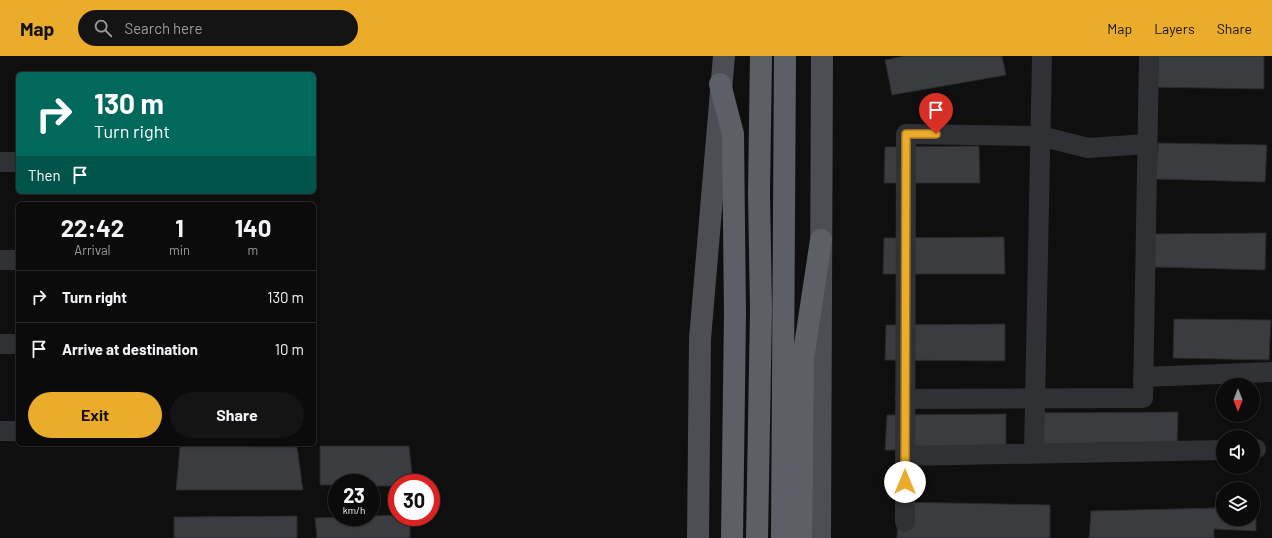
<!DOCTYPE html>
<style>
body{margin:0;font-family:Barlow,sans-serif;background:#141415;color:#f1f3f6;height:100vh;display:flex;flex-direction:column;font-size:15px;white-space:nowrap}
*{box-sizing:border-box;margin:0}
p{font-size:13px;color:#9a9b9d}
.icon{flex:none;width:22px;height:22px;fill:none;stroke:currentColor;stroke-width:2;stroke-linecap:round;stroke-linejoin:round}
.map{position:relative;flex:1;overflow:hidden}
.side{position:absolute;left:16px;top:146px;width:300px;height:244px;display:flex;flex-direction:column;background:#0b0b0c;border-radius:6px;box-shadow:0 1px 3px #0004,0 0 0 1px #2b2b2d}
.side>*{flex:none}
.guide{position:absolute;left:16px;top:16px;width:300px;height:122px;border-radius:6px;box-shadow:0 1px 3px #0004,0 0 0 1px #2b2b2d;background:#00695c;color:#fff;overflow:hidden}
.needle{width:26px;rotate:180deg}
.controls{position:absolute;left:1216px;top:322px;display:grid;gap:8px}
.controls a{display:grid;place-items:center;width:44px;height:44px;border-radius:50%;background:#0b0b0c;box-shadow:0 1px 3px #0004,0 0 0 1px #2b2b2d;font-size:20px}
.speed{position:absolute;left:328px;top:418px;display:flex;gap:8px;font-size:20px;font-weight:700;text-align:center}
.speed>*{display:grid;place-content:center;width:52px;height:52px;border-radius:50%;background:#0b0b0c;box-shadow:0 1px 3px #0004,0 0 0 1px #2b2b2d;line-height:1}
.speed small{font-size:10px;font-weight:400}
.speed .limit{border:6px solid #d22;background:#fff;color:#111}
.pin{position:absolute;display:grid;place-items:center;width:34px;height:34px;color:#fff;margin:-41px -17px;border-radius:50% 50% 50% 0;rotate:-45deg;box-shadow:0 0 4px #0007}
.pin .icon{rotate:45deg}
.me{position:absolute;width:44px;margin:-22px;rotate:0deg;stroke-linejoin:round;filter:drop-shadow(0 0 3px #0008)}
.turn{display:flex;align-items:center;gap:14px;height:84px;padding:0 12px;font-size:18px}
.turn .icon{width:52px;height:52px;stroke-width:2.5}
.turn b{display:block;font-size:28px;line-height:34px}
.then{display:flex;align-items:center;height:38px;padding:0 12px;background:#0003;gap:8px;font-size:15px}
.eta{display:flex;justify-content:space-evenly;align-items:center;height:68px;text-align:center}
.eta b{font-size:24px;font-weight:700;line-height:28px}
.action{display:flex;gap:8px;margin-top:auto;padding:8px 12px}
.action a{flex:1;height:46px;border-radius:24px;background:#ebac2c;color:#111;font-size:16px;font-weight:700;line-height:46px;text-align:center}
.action a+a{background:#141415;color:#f1f3f6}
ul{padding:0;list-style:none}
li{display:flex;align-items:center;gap:12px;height:52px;padding:0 12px;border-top:1px solid #2b2b2d}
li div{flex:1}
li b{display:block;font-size:15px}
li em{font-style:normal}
header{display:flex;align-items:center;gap:24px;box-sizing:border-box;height:56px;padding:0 20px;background:#ebac2c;color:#111}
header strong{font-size:19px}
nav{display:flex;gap:22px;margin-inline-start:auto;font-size:14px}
.search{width:280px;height:36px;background:#141415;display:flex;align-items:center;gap:10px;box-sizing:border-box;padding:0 14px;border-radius:22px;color:#9a9b9d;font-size:15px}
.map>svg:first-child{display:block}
</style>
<header>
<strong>Map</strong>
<div class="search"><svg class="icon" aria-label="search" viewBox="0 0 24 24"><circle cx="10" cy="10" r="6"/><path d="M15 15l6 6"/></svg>Search here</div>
<nav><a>Map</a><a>Layers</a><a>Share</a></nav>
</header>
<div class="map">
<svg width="1272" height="482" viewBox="0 0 1272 482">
<rect width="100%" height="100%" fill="#0f0f10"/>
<g fill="#3b3c40" stroke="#29292c">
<polygon points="905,0 1002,0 1006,19 892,39 885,4"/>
<polygon points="1149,0 1264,0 1264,33 1148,31"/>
<polygon points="1158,87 1267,89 1265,126 1155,123"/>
<polygon points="979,90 980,127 884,127 885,91"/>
<polygon points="1266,177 1265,214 1154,211 1153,178"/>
<polygon points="1004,181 1005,218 883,218 884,182"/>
<polygon points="1174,263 1271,264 1269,304 1173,302"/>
<polygon points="1005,268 1005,305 885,304 886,269"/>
<polygon points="1178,356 1177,390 1032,390 1032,357"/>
<polygon points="1006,358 1006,394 885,394 887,359"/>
<polygon points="180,390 297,391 303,434 176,434"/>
<polygon points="320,390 409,390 413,427 397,427 397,430 371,430 371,427 337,427 337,429 320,429"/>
<polygon points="1217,436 1223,437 1223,463 1253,463 1253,438 1256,438 1256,475 1214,473 1214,482 1089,482 1091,455 1215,452"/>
<polygon points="898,446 1050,449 1050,482 897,482"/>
<polygon points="397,459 397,461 410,461 410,482 317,482 315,462"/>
<polygon points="297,460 297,482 174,482 174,461"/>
</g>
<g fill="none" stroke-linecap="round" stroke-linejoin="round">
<g stroke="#303135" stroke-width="20">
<polyline points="0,106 18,106"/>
<polyline points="0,204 18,204"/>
<polyline points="0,288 18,288"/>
<polyline points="1143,321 1272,316"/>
<polyline points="905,343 1143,342 1149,0"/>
<polyline points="0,375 18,375"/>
<polyline points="1253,393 1256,393"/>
<polyline points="1034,397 1042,0"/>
<polyline points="905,400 1223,394"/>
<polyline points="905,466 906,78 1040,80 1088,92 1147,88"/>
</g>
<g stroke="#4c4e54" stroke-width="22">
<polyline points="698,482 700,283 724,0"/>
<polyline points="820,482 822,0"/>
</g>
<g stroke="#5c5f66" stroke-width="22">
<polyline points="720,28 733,78 735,258 732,482"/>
<polyline points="757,482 761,254 759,137 761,0"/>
<polyline points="782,482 785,0"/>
<polyline points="801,482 803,303 821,184"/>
</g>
</g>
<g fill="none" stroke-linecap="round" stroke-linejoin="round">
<g stroke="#99701d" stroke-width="10">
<polyline id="route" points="905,426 906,78 936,78"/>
</g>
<use href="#route" stroke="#ebac2c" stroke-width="7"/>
</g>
</svg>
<div class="controls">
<a><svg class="needle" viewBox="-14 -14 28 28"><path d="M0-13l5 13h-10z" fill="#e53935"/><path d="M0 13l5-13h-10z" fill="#9a9b9d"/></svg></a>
<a><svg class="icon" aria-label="sound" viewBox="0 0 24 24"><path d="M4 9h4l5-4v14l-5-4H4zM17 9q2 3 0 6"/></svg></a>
<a><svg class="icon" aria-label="layers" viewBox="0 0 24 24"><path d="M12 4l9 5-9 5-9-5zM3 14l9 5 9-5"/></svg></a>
</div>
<div class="speed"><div>23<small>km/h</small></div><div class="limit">30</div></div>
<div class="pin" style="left:936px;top:78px;background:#d93025"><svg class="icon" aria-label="arrive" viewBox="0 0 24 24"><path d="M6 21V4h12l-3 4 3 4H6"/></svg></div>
<svg class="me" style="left:905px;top:426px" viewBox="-20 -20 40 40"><circle r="19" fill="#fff"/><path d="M0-13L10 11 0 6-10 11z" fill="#ebac2c"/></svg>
<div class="guide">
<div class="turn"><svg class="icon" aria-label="right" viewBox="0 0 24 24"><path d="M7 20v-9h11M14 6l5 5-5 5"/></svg><div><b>130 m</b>Turn right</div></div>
<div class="then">Then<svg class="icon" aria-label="arrive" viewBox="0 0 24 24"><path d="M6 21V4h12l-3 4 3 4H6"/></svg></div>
</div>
<section class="side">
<div class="eta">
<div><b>22:42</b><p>Arrival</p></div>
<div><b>1</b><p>min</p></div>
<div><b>140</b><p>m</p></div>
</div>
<ul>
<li><svg class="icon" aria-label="right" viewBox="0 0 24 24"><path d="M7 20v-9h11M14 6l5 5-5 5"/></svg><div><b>Turn right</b></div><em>130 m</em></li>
<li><svg class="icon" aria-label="arrive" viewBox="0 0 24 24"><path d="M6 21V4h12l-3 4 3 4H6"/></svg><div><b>Arrive at destination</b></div><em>10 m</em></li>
</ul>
<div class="action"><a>Exit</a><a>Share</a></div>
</section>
</div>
